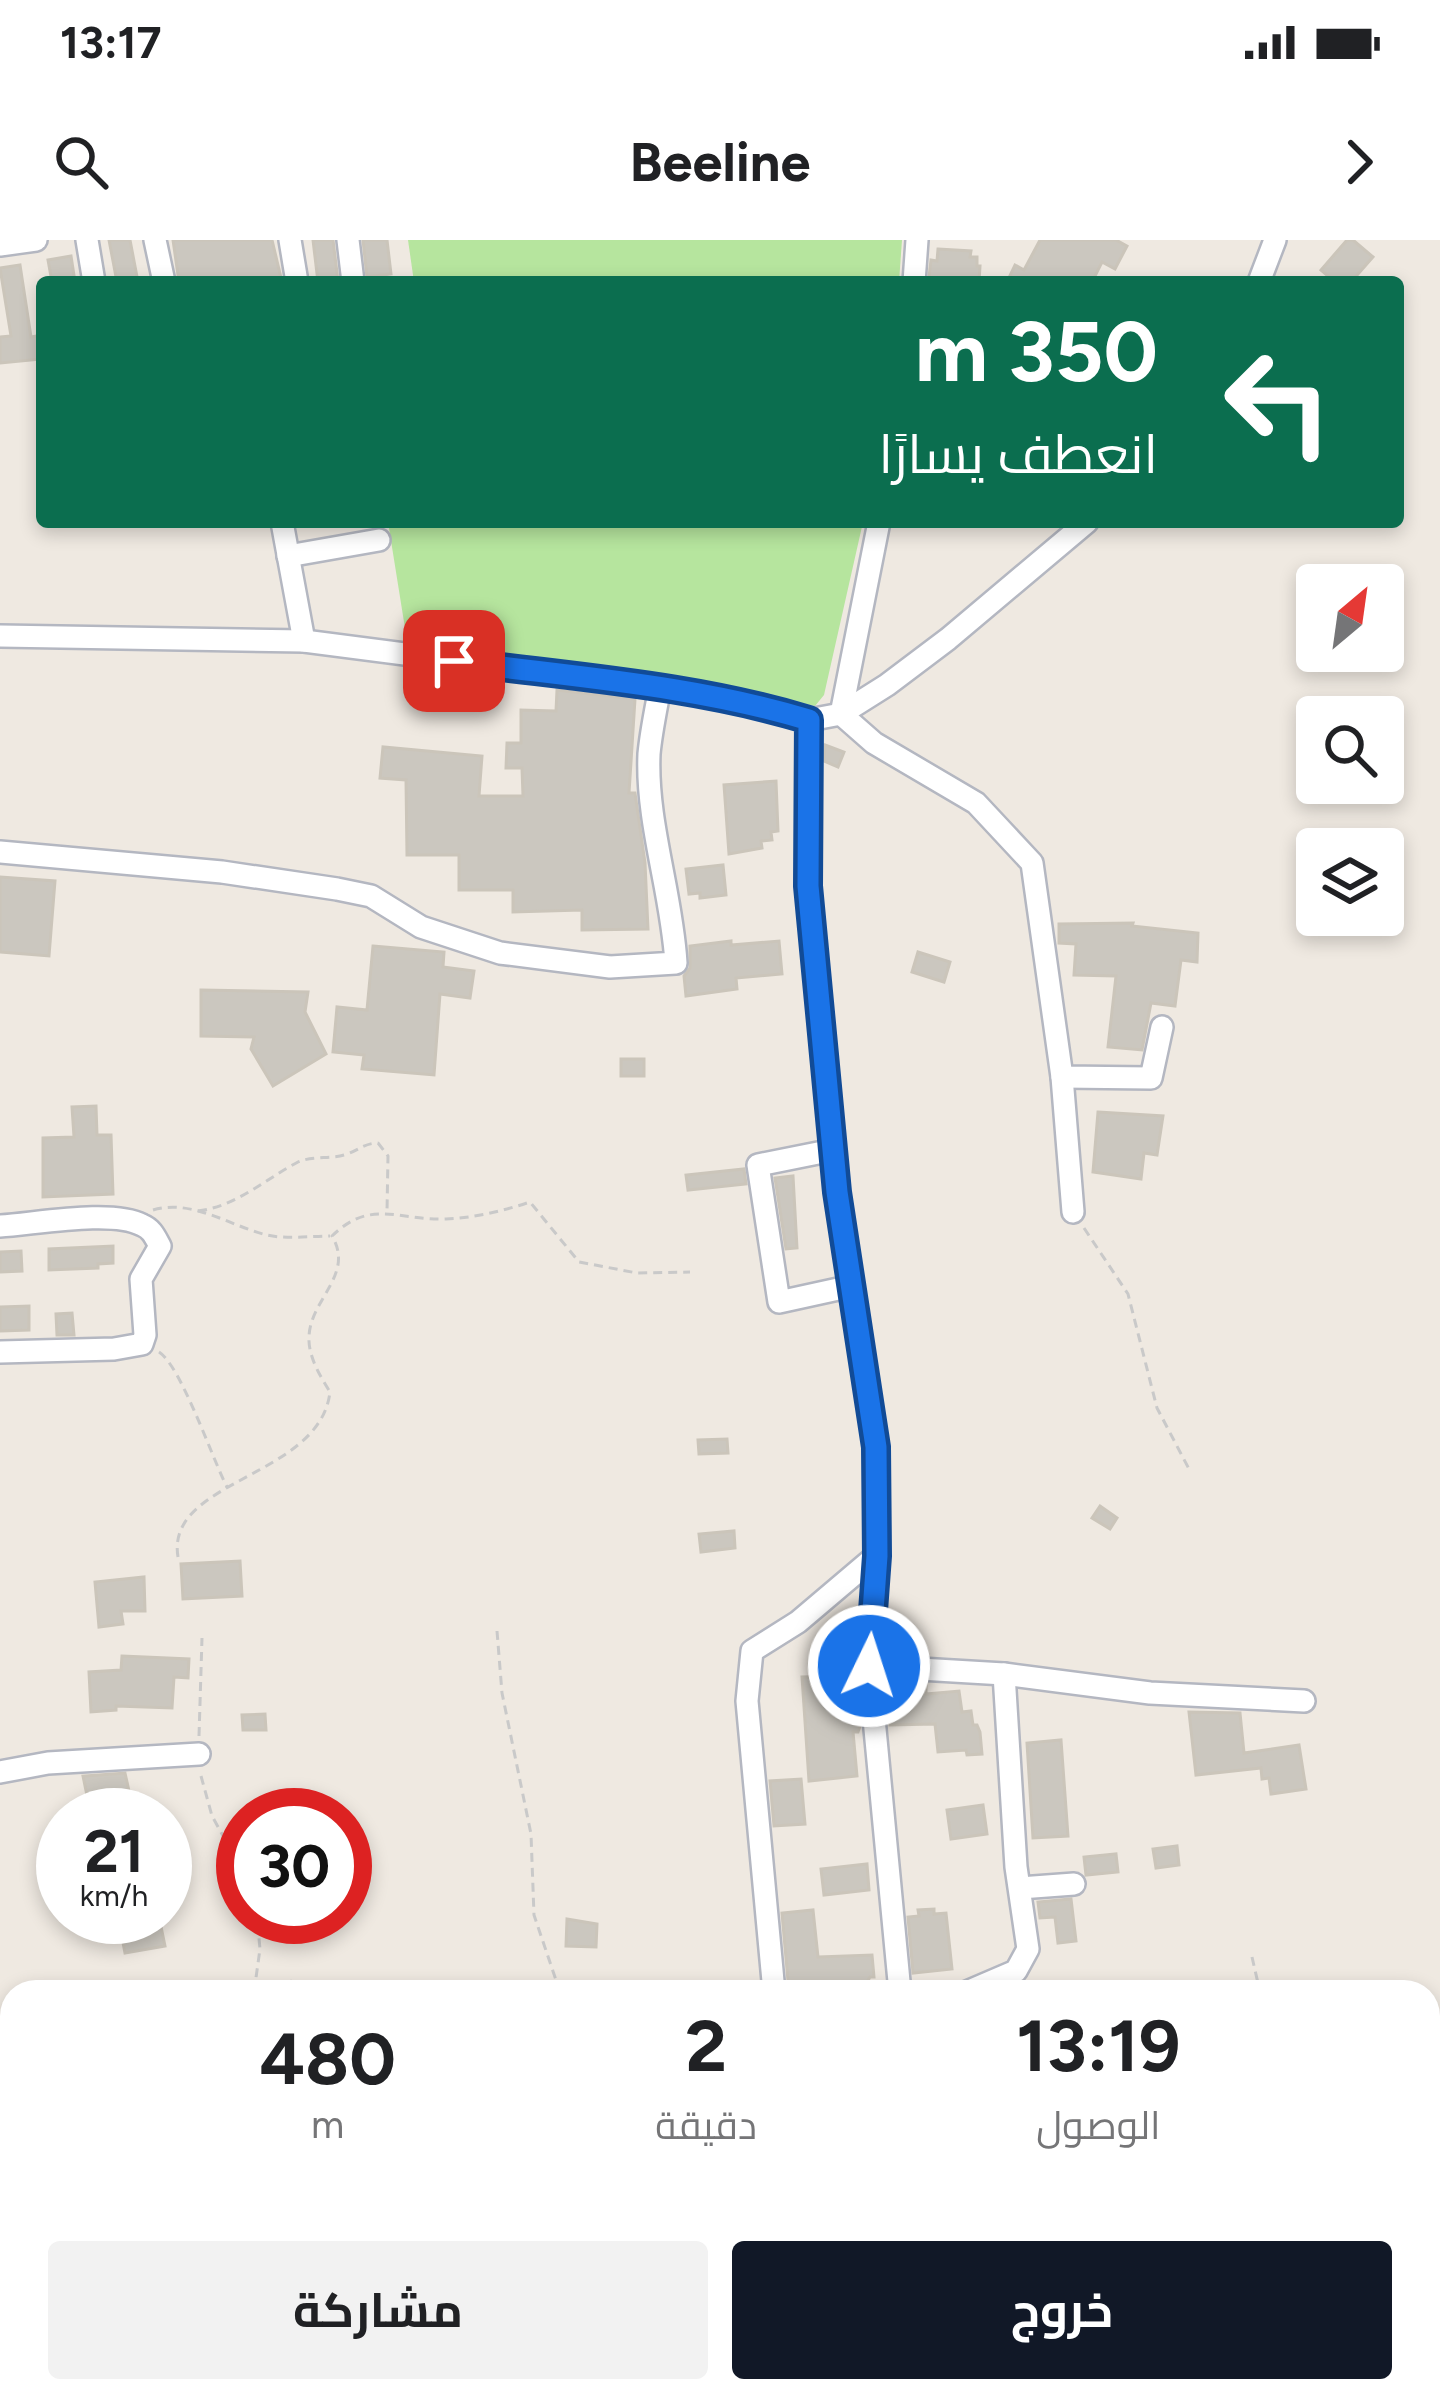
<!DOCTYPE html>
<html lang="ar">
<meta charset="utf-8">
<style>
body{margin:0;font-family:Figtree,Cairo,sans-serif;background:#f2f2f2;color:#202124;direction:rtl;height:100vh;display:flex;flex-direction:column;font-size:45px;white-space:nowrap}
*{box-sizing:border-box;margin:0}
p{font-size:39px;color:#757577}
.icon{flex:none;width:66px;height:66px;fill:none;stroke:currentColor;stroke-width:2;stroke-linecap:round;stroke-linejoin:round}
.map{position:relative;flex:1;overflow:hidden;direction:ltr}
.drawer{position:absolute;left:0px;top:1740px;width:1440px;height:423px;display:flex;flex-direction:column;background:#fff;border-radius:36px 36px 0 0;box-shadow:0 6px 18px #0003;direction:rtl}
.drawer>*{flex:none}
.banner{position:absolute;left:36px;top:36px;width:1368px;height:252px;border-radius:12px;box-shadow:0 6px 18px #0003;direction:rtl;background:#0b6e4f;color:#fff;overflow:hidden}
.needle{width:78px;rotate:29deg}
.tools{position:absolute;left:1296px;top:324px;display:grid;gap:24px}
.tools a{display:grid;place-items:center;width:108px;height:108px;border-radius:12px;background:#fff;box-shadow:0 6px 18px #0003;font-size:60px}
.speed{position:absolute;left:36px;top:1548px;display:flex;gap:24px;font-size:60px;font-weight:700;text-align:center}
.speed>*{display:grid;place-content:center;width:156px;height:156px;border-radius:50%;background:#fff;box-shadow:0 6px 18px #0003;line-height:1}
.speed small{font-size:30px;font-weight:400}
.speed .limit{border:18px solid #d22;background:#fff;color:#111}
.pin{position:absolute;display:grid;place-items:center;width:102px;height:102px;color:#fff;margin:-51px;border-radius:24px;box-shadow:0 6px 18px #0006}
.me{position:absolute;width:132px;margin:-66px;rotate:4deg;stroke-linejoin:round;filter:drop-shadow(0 0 9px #0008)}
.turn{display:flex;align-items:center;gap:42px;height:252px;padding:0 48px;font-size:54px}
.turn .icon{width:156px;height:156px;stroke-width:2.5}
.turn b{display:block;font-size:84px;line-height:102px}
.eta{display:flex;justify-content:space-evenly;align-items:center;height:204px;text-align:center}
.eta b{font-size:72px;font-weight:700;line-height:84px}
.primary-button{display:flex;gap:24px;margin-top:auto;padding:24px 48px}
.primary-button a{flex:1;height:138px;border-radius:12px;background:#111827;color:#fff;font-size:48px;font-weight:700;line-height:138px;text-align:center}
.primary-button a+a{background:#f2f2f2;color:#202124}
.status{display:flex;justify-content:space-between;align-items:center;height:84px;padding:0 60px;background:#fff;direction:ltr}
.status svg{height:33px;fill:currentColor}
header{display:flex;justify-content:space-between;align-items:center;height:156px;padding:0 48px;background:#fff;font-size:54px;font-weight:700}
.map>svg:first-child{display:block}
</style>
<div class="status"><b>13:17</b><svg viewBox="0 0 49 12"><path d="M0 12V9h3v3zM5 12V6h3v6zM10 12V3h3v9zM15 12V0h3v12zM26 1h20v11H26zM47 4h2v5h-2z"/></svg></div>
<header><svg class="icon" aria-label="forward" viewBox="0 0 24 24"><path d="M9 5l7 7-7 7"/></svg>Beeline<svg class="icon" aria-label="search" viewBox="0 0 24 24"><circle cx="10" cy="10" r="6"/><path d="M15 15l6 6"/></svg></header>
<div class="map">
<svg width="1440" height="2161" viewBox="0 0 1440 2161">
<rect width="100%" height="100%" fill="#efe9e1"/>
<g fill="#b6e59e">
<polygon points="408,0 902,0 899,42 414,42"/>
<polygon points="388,282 863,282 824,455 815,466 662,434 408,407"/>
</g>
<g fill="#cbc7bf" stroke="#cbc5ba" stroke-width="3">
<polygon points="109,0 130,0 138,42 117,42"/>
<polygon points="173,0 272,0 282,42 179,42"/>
<polygon points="313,0 333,0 338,41 318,42"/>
<polygon points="363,0 387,0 391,34 367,37"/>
<polygon points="1040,0 1116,0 1127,6 1115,29 1102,22 1092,42 1007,42 1015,25 1024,30"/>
<polygon points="1347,0 1353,0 1373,17 1351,42 1335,42 1321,30"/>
<polygon points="938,9 971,11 970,17 977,17 977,26 980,26 979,42 933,42 929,37 931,20 937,21"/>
<polygon points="71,16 75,42 52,42 48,20"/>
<polygon points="20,25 31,97 42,95 42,119 0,123 0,97 11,96 0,28"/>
<polygon points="442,434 473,441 471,461 439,458"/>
<polygon points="557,450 635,459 629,553 635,553 645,623 648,689 582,690 582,670 513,672 513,650 459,650 459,615 407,615 406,540 380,538 383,507 482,516 479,556 523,556 522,528 506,528 507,503 521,503 521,470 556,471"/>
<polygon points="825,505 844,512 838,527 824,521"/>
<polygon points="776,541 778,591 771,592 772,600 761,601 762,608 729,614 724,545"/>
<polygon points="723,625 726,655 700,658 700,653 689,654 686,629"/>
<polygon points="0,637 55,641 49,716 0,712"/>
<polygon points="1133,683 1132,686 1198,693 1197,722 1181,720 1175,766 1151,763 1142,810 1108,807 1116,736 1074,735 1076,704 1059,703 1059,684"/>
<polygon points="731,701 731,705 779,701 782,734 736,738 737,749 686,756 684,736 690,728 690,706"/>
<polygon points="373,706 444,712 443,727 474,731 470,758 440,754 434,835 362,829 364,815 333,812 337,767 367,770"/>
<polygon points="918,712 950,722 944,742 912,732"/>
<polygon points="201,750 308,752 305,772 326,814 273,846 251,809 254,797 201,796"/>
<rect x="621" y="819" width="23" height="17"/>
<polygon points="96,866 97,895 111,895 113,954 43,957 43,898 74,897 72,867"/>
<polygon points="1098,872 1163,876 1157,915 1144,913 1141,939 1093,932"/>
<polygon points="744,929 746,944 688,950 686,935"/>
<polygon points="793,936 797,1008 786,1009 775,938"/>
<polygon points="113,1006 113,1023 98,1024 98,1028 49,1030 49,1009"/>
<polygon points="21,1011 22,1031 0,1032 0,1012"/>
<polygon points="29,1066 29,1090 0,1091 0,1067"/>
<polygon points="72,1073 74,1095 57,1095 56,1074"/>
<polygon points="727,1199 728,1213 699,1214 698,1200"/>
<polygon points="1100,1266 1117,1278 1110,1289 1092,1278"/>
<polygon points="734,1291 735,1308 701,1312 699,1294"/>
<polygon points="240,1321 242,1356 183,1359 181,1324"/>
<polygon points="144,1337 145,1371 121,1371 123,1384 99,1387 95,1342"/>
<polygon points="122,1416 189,1419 188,1438 174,1437 172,1468 116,1466 116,1470 91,1472 89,1432 121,1430"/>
<polygon points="845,1436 846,1463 857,1463 860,1486 858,1492 853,1492 857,1536 809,1541 802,1437"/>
<polygon points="886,1442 926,1444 926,1454 959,1451 962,1472 971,1471 973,1485 977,1485 980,1492 982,1514 967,1515 966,1510 938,1512 935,1484 890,1485"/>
<polygon points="1189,1472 1240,1473 1244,1513 1299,1505 1306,1549 1271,1554 1269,1538 1262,1539 1261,1528 1196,1535"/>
<polygon points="265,1474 266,1490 243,1490 242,1475"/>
<polygon points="1061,1500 1068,1596 1033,1598 1027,1503"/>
<polygon points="125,1533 133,1569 91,1575 83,1536"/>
<polygon points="801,1539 805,1584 774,1586 770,1541"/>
<polygon points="983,1565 987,1594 951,1599 947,1570"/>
<polygon points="1177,1606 1179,1625 1156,1628 1153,1609"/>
<polygon points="1116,1614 1118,1632 1086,1635 1084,1617"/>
<polygon points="867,1624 869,1650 824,1655 821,1629"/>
<polygon points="1071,1659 1076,1701 1058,1703 1055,1677 1040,1678 1038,1662"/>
<polygon points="934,1669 934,1674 946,1673 952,1729 913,1733 908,1677 919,1676 918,1670"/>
<polygon points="813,1670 818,1717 872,1715 874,1737 870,1737 862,1751 789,1752 782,1673"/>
<polygon points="118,1677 159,1677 165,1706 125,1713"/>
<polygon points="567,1679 597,1684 596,1707 566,1706"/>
</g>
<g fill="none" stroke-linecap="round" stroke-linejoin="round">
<g stroke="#b4b7c1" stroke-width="15">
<polyline id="service" points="362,2151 364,2161"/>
</g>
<g stroke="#b4b7c1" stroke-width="26">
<g id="minor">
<polyline points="87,0 94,42"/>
<polyline points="155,0 164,42"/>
<polyline points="290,0 297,42"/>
<polyline points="348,0 353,42"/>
<polyline points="0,5 36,0"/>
<polyline points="914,42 917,0"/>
<polyline points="1259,42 1275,0"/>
<polyline points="282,282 304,401"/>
<polyline points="879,282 841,474 874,503 976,563 1032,623 1062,837 1151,838 1162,787"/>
<polyline points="288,316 379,300"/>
<polyline points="0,396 304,401 660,447 764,466 809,480 841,474 887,445 948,399 1087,282"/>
<polyline points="809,480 808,646 837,952 876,1207 877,1315 869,1426 900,1752"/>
<path d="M0 612 222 632 337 649 371 656 421 687 500 713 610 727 676 723C672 653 646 583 649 514 651 492 656 469 660 447"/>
<polyline points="1062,837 1073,972"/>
<polyline points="833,910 758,925 779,1062 852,1046"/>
<path d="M0 986C35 984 112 969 142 985 152 989 155 997 160 1006L141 1039 145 1095 142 1104 114 1109 0 1112"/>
<polyline points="869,1426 1004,1434 1150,1453 1304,1461"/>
<polyline points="0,1532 48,1523 199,1514"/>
<polyline points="1020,1648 1074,1644"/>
<polyline points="774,1752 747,1461 752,1411 798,1382 877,1315"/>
<polyline points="967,1752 1016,1731 1028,1709 1016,1627 1004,1434"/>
<polyline points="973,2161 977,2151"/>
</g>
</g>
<g stroke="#c9c9c9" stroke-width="3" stroke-dasharray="9 6" stroke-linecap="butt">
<path d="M153 970C191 959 227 984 263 994 284 1000 309 996 330 996"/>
<path d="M198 971C237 966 264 940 298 922 311 916 330 919 344 915 358 911 364 903 378 903L388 916 387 972"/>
<polyline points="1084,988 1128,1054 1157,1168 1189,1229"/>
<path d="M159 1112C181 1126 212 1218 227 1247"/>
<path d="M178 1317C165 1239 320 1238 330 1152 320 1136 308 1116 309 1097 310 1059 355 1035 332 996 371 958 399 981 446 979 474 978 503 971 530 962L579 1022 637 1033 690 1032"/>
<polyline points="497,1391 502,1453 531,1594 534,1675 560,1752"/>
<polyline points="199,1496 202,1398"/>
<polyline points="201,1536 212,1576 243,1632"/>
<polyline points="1252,1717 1260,1752"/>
<polyline points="290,1740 295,1752"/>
<polyline points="254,1752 260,1709 257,1677"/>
<polyline points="1428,1919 1440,1922"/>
<polyline points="1428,2021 1433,2044 1428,2091"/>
<polyline points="0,2130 12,2125"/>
<polyline points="630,2151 632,2161"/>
<polyline points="1251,2161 1257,2151"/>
<polyline points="1406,2161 1409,2151"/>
</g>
<use href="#service" stroke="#fff" stroke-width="10"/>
<use href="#minor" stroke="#fff" stroke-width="21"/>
</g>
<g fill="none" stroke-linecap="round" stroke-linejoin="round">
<g stroke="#114b97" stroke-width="30">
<path id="route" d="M454 421C573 437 694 445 809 480L808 646 837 952 876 1207 877 1316 869 1426"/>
</g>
<use href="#route" stroke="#1a73e8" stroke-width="21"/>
</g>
</svg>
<div class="tools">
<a><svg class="needle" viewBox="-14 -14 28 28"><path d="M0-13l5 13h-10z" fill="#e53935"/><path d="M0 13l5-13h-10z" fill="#757577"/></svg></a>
<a><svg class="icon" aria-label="search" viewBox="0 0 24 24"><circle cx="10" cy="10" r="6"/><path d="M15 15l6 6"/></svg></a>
<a><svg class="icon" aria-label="layers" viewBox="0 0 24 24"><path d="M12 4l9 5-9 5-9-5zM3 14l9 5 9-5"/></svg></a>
</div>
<div class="speed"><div>21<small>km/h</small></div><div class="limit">30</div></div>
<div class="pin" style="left:454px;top:421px;background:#d93025"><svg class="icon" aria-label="arrive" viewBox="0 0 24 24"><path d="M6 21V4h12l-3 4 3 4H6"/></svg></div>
<svg class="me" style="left:869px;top:1426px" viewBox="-20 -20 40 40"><circle r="17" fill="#1a73e8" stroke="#fff" stroke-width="3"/><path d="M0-11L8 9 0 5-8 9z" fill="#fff"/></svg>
<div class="banner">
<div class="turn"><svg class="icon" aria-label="left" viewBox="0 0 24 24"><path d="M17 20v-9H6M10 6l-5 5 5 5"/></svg><div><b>350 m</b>انعطف يسارًا</div></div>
</div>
<section class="drawer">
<div class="eta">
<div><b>13:19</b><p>الوصول</p></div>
<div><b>2</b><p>دقيقة</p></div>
<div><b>480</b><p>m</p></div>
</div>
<div class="primary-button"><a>خروج</a><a>مشاركة</a></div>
</section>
</div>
